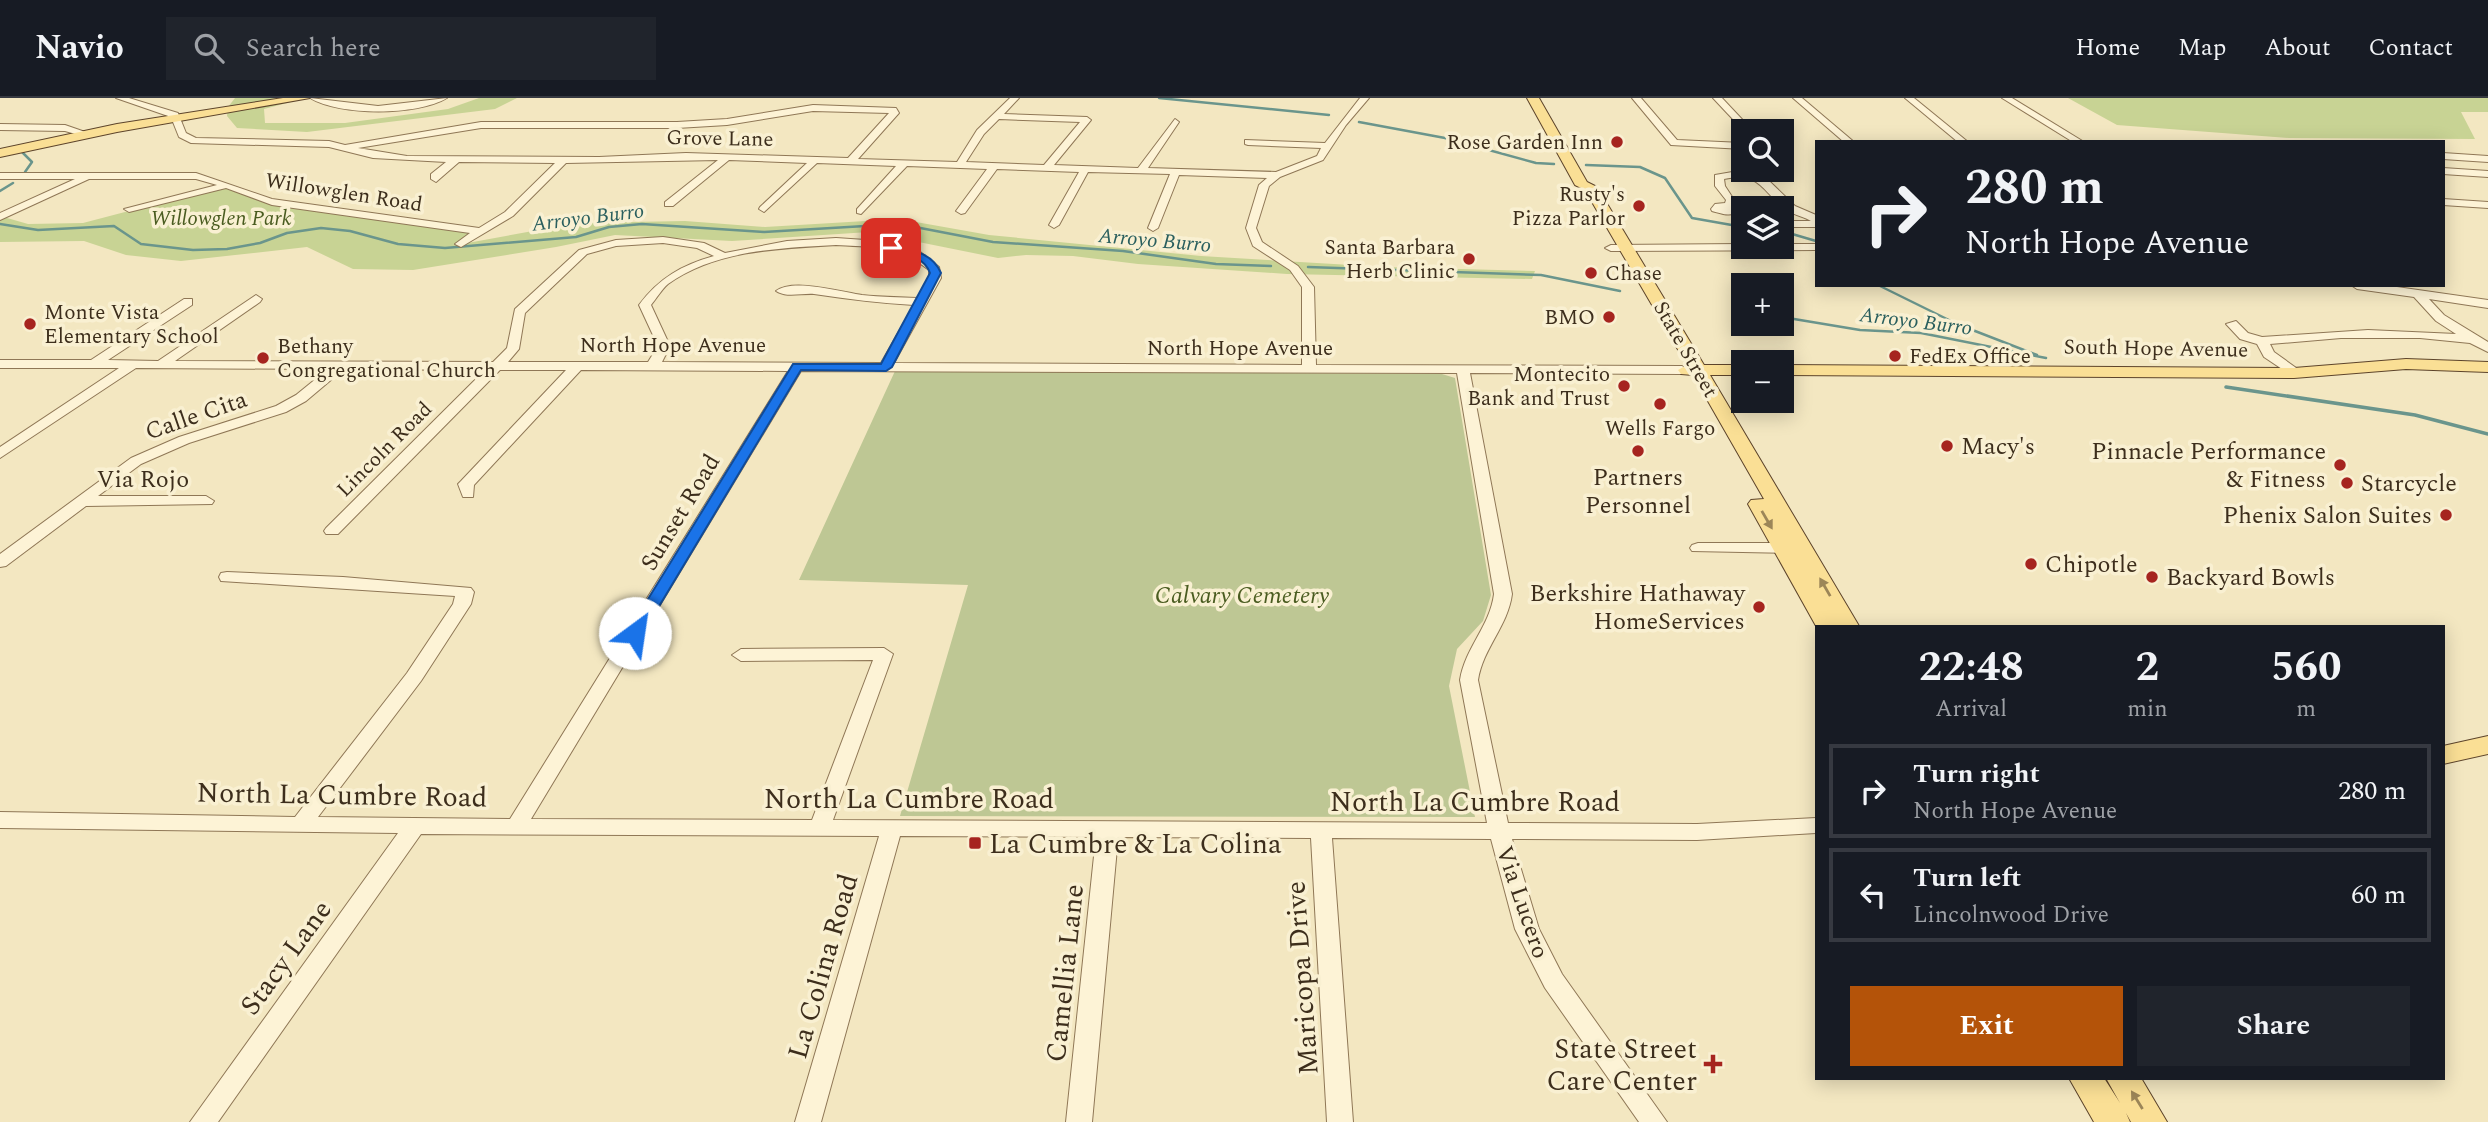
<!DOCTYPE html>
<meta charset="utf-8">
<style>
body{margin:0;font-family:Spectral,serif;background:#20242c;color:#f1f3f6;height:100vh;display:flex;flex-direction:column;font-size:26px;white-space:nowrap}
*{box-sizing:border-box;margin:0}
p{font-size:23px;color:#9ea1a6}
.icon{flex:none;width:38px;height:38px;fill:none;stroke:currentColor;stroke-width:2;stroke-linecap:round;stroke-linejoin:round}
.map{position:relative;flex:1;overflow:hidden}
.drawer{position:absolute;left:1815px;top:527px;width:630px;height:455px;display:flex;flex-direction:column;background:#171b24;border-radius:0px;box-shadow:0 4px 18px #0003}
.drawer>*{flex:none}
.top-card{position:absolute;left:1815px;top:42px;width:630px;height:147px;border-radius:0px;box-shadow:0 4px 18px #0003;background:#171b24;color:#f1f3f6;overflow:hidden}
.tools{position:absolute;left:1731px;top:21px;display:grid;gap:14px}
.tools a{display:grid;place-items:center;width:63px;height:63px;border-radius:0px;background:#171b24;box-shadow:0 4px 18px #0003;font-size:35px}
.pin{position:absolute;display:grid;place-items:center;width:60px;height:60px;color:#fff;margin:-30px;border-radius:14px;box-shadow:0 4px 10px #0006}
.me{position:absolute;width:77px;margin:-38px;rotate:31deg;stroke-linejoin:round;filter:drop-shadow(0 0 5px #0008)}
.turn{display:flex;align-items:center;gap:24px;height:147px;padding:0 35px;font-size:32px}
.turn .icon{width:91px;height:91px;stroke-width:2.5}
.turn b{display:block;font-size:49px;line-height:60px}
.eta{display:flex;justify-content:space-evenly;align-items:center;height:119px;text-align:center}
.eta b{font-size:42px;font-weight:700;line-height:49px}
.action{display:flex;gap:14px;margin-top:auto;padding:14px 35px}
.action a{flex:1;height:80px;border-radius:0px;background:#b45309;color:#fff;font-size:28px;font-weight:700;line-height:80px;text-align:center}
.action a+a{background:#20242c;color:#f1f3f6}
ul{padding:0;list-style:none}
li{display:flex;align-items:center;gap:21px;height:94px;margin:0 14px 10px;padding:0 21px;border:4px solid #363941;border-radius:0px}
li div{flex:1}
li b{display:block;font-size:26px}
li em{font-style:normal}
header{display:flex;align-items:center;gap:42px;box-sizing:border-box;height:98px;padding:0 35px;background:#171b24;border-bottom:2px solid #363941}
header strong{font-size:33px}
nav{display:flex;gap:38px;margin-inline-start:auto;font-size:24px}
.search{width:490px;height:63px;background:#20242c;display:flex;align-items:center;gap:18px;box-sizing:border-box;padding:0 24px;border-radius:0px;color:#9ea1a6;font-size:26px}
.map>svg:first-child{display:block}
</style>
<header>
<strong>Navio</strong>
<div class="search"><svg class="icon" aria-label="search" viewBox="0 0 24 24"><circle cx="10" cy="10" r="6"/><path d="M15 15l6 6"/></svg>Search here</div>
<nav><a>Home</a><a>Map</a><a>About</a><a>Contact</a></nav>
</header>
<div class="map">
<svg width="2488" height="1024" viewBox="0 0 2488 1024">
<rect width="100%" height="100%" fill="#f3e7c1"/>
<g fill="#c8d394">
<polygon points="235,0 306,0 264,11 265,25 345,25 448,11 479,0 517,0 495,11 307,34 237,30 227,18 228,9"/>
<polygon points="2068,0 2488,0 2488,14 2461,14 2475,41 2289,40 2117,27"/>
<polygon points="228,87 237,94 256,100 477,133 462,146 577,125 685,123 765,129 899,121 989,137 1201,158 1385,169 1535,173 1532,181 1287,176 1138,166 1073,158 1026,157 998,160 869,134 732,143 615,137 556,149 413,172 353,171 307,149 181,163 126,157 84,143 0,144 0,118 28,126 83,125"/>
</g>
<polygon fill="#bec794" points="895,273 1442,276 1455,280 1491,497 1483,523 1457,551 1449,588 1475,719 900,718 968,487 799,482"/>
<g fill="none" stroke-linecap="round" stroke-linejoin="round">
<g stroke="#6a958c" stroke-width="2.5">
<polyline points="1159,0 1329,17"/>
<polyline points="1359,24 1445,40 1536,65 1554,66"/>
<polyline points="22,54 32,64 25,74"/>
<polyline points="1586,67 1640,69 1665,80 1692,120 1743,129"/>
<polyline points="0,93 13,85"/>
<polyline points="0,126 38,132 114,128 141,146 193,152 227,151 260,145 287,135 321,130 350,133 398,146 445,150 576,139 609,129 642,126 764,134 882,127 910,128 993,144 1123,153 1216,166 1271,168"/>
<polyline points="1782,133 1816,143"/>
<polyline points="1308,169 1541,177 1620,193"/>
<polyline points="1878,187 1957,226 2037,257"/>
<polyline points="1782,219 1860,232 1921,235 2046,260"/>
</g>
<polyline stroke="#6a958c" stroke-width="3.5" points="2226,289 2415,317 2488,336"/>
<g stroke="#8f7756" stroke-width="2">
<g id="minor">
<path d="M116 0H129L178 15 186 35 196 40 329 43 345 47 481 24H677L727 21 813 7 896 10 899 15 858 61 957 64 977 32 1010 0H1019L1004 16 1087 19 1091 22 1054 67 1138 70 1175 21 1179 24 1148 70 1276 74 1317 58 1321 50 1248 47 1245 46V42L1325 45 1360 0H1369L1346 27 1323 62 1280 79 1269 88 1256 130 1262 144 1298 168 1314 189 1316 267 1682 268 1689 272 1682 276 1470 275 1512 496C1508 528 1483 550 1478 582L1508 725 1697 726 1816 720V735L1697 742 1512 741 1539 831 1562 876 1667 1024H1639L1545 890 1515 831 1491 741 1332 740 1353 1024H1327L1311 740 1118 739 1092 1024H1066L1096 739 900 738 821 1024H795L879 738 421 736 218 1024H190L398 735 0 730V714L295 719 407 575 453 506 455 498 221 483 219 479 221 475 227 474 343 479 471 490 474 494 471 506 421 583 318 719 510 721 788 273 581 272 474 387 473 399H463L458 386 461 383 566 272H500L338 436H326L324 433 326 430 485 272 344 271 306 303 286 314 189 345 141 366 98 398H206L214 403 212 406 86 408 6 468 0 469V456L131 360 179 339 276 308 296 297 328 271 136 270 0 360V349L119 270H0V262H91L184 201H192V207L108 262 158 263 256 197 262 201 260 204 175 263 493 264 507 250 515 211 579 152 616 142 663 139 704 145 725 155 787 143 836 140 880 143 919 153 939 169 941 180 894 265 1302 267V189L1290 172 1253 148 1246 130 1259 87 1267 80 1179 77 1158 130 1153 133 1148 130 1170 76 1088 74 1059 127 1054 130 1049 127 1079 74 997 71 965 115 961 116 956 113 987 71 907 68 861 116 857 115V111L896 68 817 65 764 114 759 111 760 109 807 65 729 62 673 108H665V104L718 62 566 65 513 118 461 149 455 146 470 135 272 107 226 90 129 114 124 111 217 87 196 81H89L0 122V115L75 81H0V75H196L272 101 479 130 505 114 555 65 459 64 436 84 431 81V76L446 64 373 60 329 49 191 45 179 39 171 19ZM813 13 889 15 848 60 686 55 599 59 407 58 358 50 481 30H677L727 27ZM999 21 1080 24 1044 67 966 64 984 36ZM663 145 697 150 714 158C682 167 659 180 639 207L658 248 648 264H508L519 251 525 215 587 156 616 148ZM836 147C874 149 898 148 929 172V180L918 200C899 199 881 199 862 197 841 194 793 180 776 193 786 200 802 195 814 196 847 201 880 205 914 207L881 265 662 264 670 248 651 207C656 201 662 191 668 186 715 152 781 150 836 147ZM801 273 1457 275 1494 496C1490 528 1465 550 1460 582L1487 725 833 722 893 556 884 550 741 551 732 557 741 563 873 562 812 722 531 721Z"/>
<path d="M310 0 378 8 447 0C417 18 340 18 310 0Z"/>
<polygon points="1632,0 1641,0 1677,42 1743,45 1743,51 1671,47"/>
<polygon points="1713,0 1722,0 1753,33 1744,33"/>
<polygon points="1793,0 1802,0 1854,44 1844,44"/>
<polygon points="1905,0 1914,0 1968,44 1958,44"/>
<polygon points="2002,0 2012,0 2084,44 2073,44"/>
<polygon points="0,26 65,27 91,36 86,39 65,33 0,32"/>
<polygon points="2443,55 2488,58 2488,64 2443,61"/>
<polygon points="2443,70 2488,73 2488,79 2443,76"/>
<path d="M1744 72 1765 79 1795 108 1816 117V129H1782V123H1811C1805 119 1797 118 1790 114 1763 98 1763 72 1724 81L1725 88 1740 111C1732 120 1723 116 1712 113L1711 111 1715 106 1725 105 1726 102 1715 88V77Z"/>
<polygon points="2443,101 2488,104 2488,110 2443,107"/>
<polygon points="1743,146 1743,149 1782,149 1782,146 1816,146 1816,152 1611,153 1605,150 1611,147"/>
<polygon points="2351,187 2383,187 2488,202 2488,210 2429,201 2444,217 2488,244 2488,254 2470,245 2420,240 2341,240 2270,246 2274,254 2299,272 2299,278 2294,279 2264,259 2257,246 2240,241 2226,226 2236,223 2248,235 2262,239 2368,232 2456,236 2436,223 2414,199 2357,191"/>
<polygon points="1698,445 1795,445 1803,450 1795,455 1692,453 1690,450 1692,447"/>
</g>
</g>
<g stroke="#5d442b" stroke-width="2">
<g id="major">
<polygon points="283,0 310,0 117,34 0,59 0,51 117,26"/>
<polygon points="1527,0 1539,0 1587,84 1597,89 1704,267 1743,267 1743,277 1710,277 1859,528 1816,528 1748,406 1751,402 1764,401 1693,277 1681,276 1678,272 1687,267 1585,92 1575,87"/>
<polygon points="2406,261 2488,264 2488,274 2406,271 2294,280 1782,277 1782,267 2294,270"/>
<polygon points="2488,638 2488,656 2443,666 2443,648"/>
<polygon points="2069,980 2104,980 2120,1005 2106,980 2141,980 2167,1024 2131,1024 2126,1015 2130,1024 2094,1024"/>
</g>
</g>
<use href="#minor" fill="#fdf3d6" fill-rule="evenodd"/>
<use href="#major" fill="#fadf95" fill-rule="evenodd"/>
</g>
<defs><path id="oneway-solid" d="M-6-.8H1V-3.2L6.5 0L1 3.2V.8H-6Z" transform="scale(1.75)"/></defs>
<g fill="#9c8658">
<use href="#oneway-solid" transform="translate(1767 422) rotate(60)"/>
<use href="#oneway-solid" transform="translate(1825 489) rotate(-120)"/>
<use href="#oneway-solid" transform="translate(2137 1002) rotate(-122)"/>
</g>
<path fill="#1a73e8" stroke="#114b97" stroke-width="2" d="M891 147C911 152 932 154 941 175L892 269 886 273 801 272 643 535 635 540 629 539 627 535 793 266H881L930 175C924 158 904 156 887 152Z"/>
<g fill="#a6241f" stroke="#f9f0d2" stroke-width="2.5">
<circle cx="1617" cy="44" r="7"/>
<circle cx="1639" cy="108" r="7"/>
<circle cx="1469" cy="161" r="7"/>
<circle cx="1591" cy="175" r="7"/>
<circle cx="1609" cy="219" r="7"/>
<circle cx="30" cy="226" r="7"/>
<circle cx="1895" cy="258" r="7"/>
<circle cx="263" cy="260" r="7"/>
<circle cx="1624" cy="288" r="7"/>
<circle cx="1660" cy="306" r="7"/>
<circle cx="1947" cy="348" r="7"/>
<circle cx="1638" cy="353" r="7"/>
<circle cx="2340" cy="367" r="7"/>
<circle cx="2347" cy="385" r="7"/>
<circle cx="2446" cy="417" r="7"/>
<circle cx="2031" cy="466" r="7"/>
<circle cx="2152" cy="479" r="7"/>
<circle cx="1759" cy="509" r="7"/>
<rect x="968" y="738" width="14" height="14" rx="3.5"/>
<path d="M1709.5 955.5h7v7h7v7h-7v7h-7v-7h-7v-7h7z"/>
</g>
<g text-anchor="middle" stroke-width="7" stroke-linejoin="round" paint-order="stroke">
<g font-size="21" fill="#3d2e1c" stroke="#f9f0d2">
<text transform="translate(720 40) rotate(1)" y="7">Grove Lane</text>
<text transform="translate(344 94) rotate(9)" y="7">Willowglen Road</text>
<text x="673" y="254">North Hope Avenue</text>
<text x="1240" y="257">North Hope Avenue</text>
<text transform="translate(2156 250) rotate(1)" y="7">South Hope Avenue</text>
<text transform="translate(1686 251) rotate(60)" y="7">State Street</text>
<text transform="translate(384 351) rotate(-45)" y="7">Lincoln Road</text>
</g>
<g font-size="21" fill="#3d2e1c" stroke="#f9f0d2" text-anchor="end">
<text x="1603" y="51">Rose Garden Inn</text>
<text x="1625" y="103">Rusty's<tspan x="1625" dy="24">Pizza Parlor</tspan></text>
<text x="1455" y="156">Santa Barbara<tspan x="1455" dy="24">Herb Clinic</tspan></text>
<text x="1605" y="182" text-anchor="start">Chase</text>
<text x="44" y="221" text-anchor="start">Monte Vista<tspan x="44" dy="24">Elementary School</tspan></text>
<text x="1595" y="226">BMO</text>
<text x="277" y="255" text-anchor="start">Bethany<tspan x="277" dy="24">Congregational Church</tspan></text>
<text x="1909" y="265" text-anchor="start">FedEx Office</text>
<text x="1610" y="283">Montecito<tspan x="1610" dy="24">Bank and Trust</tspan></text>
<text x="1660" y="337" text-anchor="middle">Wells Fargo</text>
</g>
<g font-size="21" font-style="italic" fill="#2a5f5e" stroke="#f9f0d2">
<text transform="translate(588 119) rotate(-7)" y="7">Arroyo Burro</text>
<text transform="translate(1155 142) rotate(5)" y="7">Arroyo Burro</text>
<text transform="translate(1916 223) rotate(7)" y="7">Arroyo Burro</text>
</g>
<g font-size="21" font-style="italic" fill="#4a5c20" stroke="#f9f0d2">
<text x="221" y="127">Willowglen Park</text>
</g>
<g font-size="24" fill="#3d2e1c" stroke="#f9f0d2">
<text transform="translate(196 317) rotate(-19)" y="8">Calle Cita</text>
<text x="143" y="389">Via Rojo</text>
<text transform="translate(680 414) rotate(-59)" y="8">Sunset Road</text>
<text transform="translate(1523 804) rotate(71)" y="8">Via Lucero</text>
</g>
<g font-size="24" fill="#3d2e1c" stroke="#f9f0d2" text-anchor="start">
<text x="1961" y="356">Macy's</text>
<text x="2326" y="361" text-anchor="end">Pinnacle Performance<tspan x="2326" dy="28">&amp; Fitness</tspan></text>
<text x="1638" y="387" text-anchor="middle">Partners<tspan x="1638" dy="28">Personnel</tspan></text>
<text x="2361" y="393">Starcycle</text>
<text x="2432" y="425" text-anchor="end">Phenix Salon Suites</text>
<text x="2045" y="474">Chipotle</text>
<text x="2166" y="487">Backyard Bowls</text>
<text x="1745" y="503" text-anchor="end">Berkshire Hathaway<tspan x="1745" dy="28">HomeServices</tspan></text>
</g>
<g font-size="24" font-style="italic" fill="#4a5c20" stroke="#f9f0d2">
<text x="1242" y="505">Calvary Cemetery</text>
</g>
<g font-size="28" fill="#3d2e1c" stroke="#f9f0d2">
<text transform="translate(342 696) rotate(1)" y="10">North La Cumbre Road</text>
<text x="909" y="710">North La Cumbre Road</text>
<text x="1475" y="713">North La Cumbre Road</text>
<text transform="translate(285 859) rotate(-54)" y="10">Stacy Lane</text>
<text transform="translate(822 868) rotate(-74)" y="10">La Colina Road</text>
<text transform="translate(1064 875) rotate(-84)" y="10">Camellia Lane</text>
<text transform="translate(1301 880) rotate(-94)" y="10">Maricopa Drive</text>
</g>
<g font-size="28" fill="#3d2e1c" stroke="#f9f0d2" text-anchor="start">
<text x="989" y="755">La Cumbre &amp; La Colina</text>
<text x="1697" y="960" text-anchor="end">State Street<tspan x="1697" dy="32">Care Center</tspan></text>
</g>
</g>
</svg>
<div class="tools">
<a><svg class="icon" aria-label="search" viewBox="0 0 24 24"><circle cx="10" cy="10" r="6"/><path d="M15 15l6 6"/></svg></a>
<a><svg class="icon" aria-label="layers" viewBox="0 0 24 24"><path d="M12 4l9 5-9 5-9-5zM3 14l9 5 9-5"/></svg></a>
<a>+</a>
<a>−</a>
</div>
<div class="pin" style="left:891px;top:150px;background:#d93025"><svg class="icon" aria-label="arrive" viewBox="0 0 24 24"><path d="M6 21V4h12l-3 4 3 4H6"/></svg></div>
<svg class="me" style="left:635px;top:535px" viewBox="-20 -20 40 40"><circle r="19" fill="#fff"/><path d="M0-13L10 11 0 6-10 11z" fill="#1a73e8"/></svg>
<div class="top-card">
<div class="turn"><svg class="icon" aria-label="right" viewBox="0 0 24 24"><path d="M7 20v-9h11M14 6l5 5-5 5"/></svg><div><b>280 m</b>North Hope Avenue</div></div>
</div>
<section class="drawer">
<div class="eta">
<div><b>22:48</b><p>Arrival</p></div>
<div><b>2</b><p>min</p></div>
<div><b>560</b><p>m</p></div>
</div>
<ul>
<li><svg class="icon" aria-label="right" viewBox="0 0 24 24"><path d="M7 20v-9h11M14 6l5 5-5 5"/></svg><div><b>Turn right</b><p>North Hope Avenue</p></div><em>280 m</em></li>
<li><svg class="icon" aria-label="left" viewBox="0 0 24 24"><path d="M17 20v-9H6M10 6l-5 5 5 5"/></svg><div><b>Turn left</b><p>Lincolnwood Drive</p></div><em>60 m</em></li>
</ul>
<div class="action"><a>Exit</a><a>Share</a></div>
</section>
</div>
